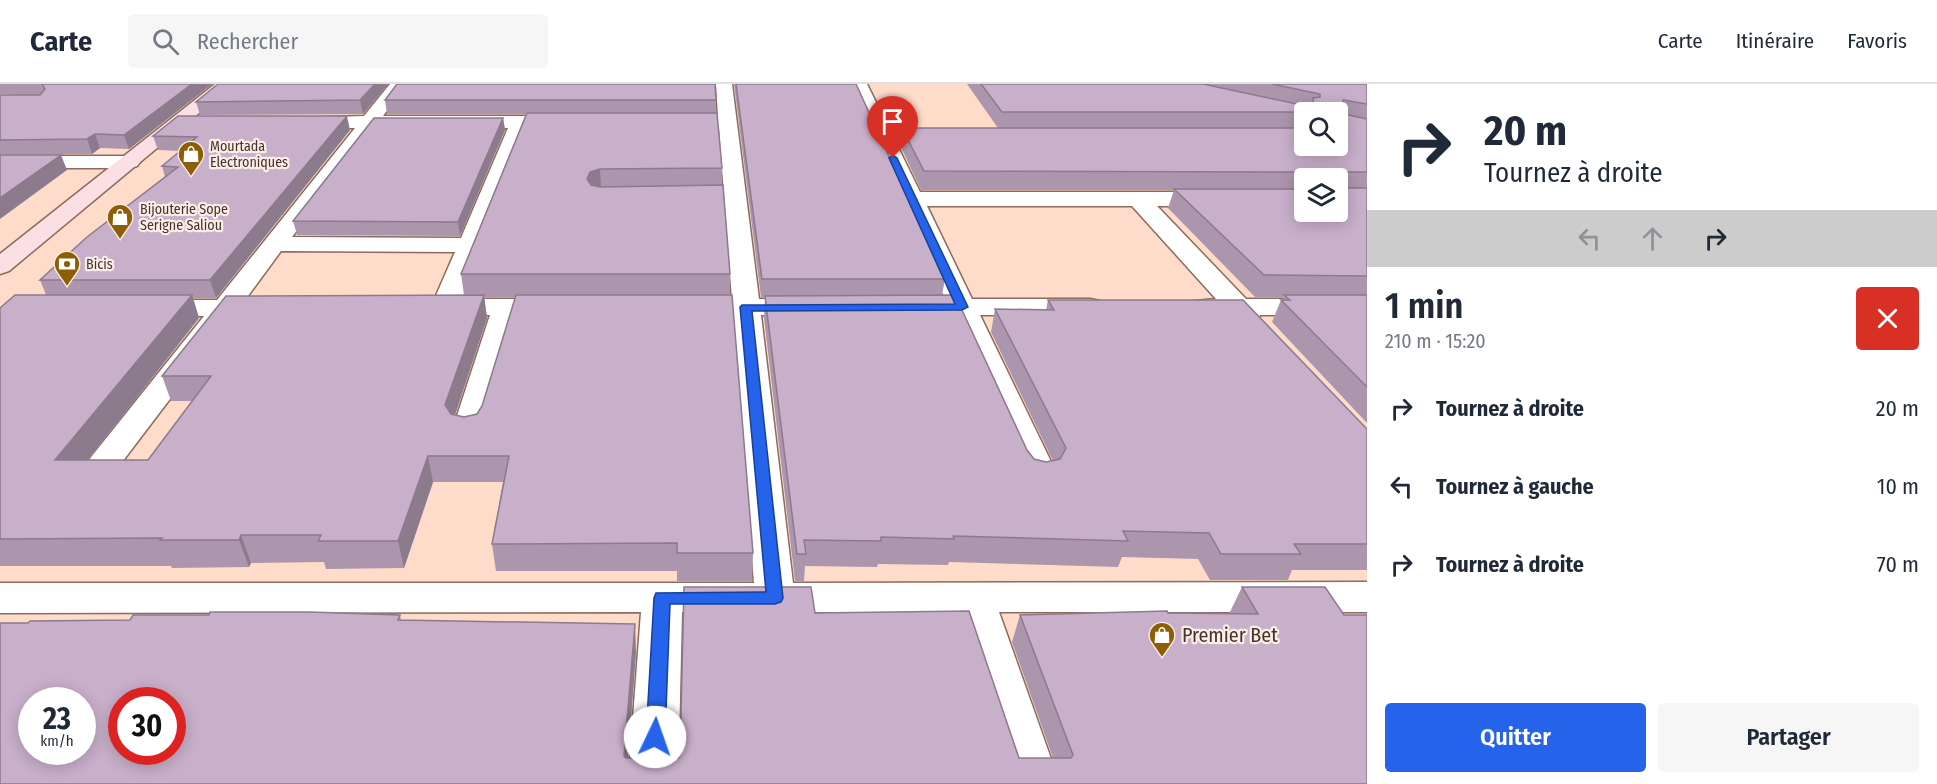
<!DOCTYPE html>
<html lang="fr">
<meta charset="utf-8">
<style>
body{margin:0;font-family:"Fira Sans Condensed",sans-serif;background:#f6f6f7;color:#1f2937;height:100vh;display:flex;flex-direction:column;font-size:22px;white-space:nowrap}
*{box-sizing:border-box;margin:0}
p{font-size:20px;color:#747a83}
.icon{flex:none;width:33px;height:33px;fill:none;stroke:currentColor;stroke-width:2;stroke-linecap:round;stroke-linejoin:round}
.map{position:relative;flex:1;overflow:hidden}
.details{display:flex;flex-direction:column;background:#fff;width:570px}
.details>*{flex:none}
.guide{background:#fff;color:#1f2937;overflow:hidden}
.controls{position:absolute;left:1294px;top:18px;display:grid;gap:12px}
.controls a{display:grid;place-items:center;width:54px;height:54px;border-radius:6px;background:#fff;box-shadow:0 3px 15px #0003;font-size:30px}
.speed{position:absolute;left:18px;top:603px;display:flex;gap:12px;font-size:30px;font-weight:700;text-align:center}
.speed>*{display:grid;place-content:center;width:78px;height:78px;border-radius:50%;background:#fff;box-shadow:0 3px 15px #0003;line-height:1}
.speed small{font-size:15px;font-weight:400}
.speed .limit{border:9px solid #d22;background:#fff;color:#111}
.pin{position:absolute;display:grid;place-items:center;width:51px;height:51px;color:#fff;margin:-62px -26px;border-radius:50% 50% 50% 0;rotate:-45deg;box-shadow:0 0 6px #0007}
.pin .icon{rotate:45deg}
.me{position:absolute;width:66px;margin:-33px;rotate:3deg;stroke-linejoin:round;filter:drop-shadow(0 0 4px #0008)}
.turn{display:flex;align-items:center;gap:21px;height:126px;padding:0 18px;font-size:27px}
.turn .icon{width:78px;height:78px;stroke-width:2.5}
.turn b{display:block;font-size:42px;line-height:51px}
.lanes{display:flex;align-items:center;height:57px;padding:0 18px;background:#0003;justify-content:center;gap:30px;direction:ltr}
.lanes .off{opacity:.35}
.round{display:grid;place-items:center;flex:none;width:63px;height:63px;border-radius:6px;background:#f6f6f7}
.head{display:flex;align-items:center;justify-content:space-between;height:102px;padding:0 18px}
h1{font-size:36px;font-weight:600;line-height:45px}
.primary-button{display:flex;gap:12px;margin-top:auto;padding:12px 18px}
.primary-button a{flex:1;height:69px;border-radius:6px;background:#2563eb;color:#fff;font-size:24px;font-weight:600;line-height:69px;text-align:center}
.primary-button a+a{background:#f6f6f7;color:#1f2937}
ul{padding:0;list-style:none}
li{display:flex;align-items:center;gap:18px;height:78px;padding:0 18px}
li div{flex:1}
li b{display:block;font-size:22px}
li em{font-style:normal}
header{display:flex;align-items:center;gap:36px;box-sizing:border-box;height:84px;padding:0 30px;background:#fff;border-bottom:2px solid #e0e1e3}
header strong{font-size:28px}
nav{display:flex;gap:33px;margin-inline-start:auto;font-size:21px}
.search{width:420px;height:54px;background:#f6f6f7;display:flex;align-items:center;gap:15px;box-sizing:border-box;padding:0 21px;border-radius:6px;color:#747a83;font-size:22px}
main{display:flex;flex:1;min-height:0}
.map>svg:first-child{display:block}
</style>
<header>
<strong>Carte</strong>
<div class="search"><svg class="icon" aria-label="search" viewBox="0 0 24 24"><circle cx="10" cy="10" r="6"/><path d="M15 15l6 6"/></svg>Rechercher</div>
<nav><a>Carte</a><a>Itinéraire</a><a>Favoris</a></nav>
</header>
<main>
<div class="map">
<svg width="1367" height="700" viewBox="0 0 1367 700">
<rect width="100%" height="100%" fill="#ffdbc9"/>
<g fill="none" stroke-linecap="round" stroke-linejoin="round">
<g stroke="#8b6b5c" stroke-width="3">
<g id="street">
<path d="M390 0H407L383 32H567L574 34 576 38 574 42 527 44 462 215H556L566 217 570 223 566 229 556 231H517L484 347 480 354 468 357 456 354 452 347 490 231H440L430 229 426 223 434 216 455 168 281 167 245 216 272 218 276 224 272 230 233 232 116 386 104 389 92 386 87 379 92 372 204 232H152L142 230 138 224 142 218 152 216H217L355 44H304L297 42 295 38 297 34 364 32ZM375 44H508L461 154 292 153Z"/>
<polygon points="716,0 732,0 759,215 808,215 818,217 822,223 818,229 808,231 761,231 793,499 1367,498 1367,528 999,528 1060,700 1010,700 958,528 682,528 678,700 628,700 641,528 0,529 0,499 754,499 733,231 689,231 679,229 675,223 679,217 689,215 732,215 719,44 673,44 666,42 664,38 666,34 673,32 718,32"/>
<path d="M851 0H867L920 108H1305V122H1157L1246 215H1367V231H1260L1257 238C1245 241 1239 240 1231 231L1195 229 1191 223 1195 217 1216 215 1132 122H927L972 215H1090L1100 217 1104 223 1100 229 1090 231H980L1057 390 1052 398 1040 401 1028 398 953 231H917L907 229 903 223 907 217 945 215Z"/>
<polygon points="0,72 130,72 137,74 140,78 137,82 130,84 0,84"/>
</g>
</g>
<g stroke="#8b6b5c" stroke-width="3">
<polygon id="secondary" points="215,0 234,0 9,187 0,190 0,170"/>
</g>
<use href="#street" fill="#fff" fill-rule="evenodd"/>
<use href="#secondary" fill="#fbdfe4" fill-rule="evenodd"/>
</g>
<g fill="#ac96ae" fill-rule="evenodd">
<polygon points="0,0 212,0 129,65 100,64 92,70 0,70 0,11 17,11 0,10"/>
<polygon points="388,0 363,30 200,31 196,18"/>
<polygon points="734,0 856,0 945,195 942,211 1027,366 1034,375 1046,378 1053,377 991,248 995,225 1046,226 1048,216 1367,345 1367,486 1292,486 1288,496 1210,496 1198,475 1122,473 1118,483 949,478 948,481 878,480 877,483 805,482 804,497 795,497 764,234 765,213 761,213"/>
<path d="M967 0H1367V339L1272 238 1281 216H1282L1284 213H1255L1168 124 1174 106H921L900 61 902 44H998ZM1305 28H1338L1305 62ZM1305 94H1338L1305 128Z"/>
<path d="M385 16H716V29L722 84V101L730 190V211L753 469 752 497H677V487H496L492 460 503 398H433L404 484 326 485 324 478 251 479 249 483 172 484 171 482H0V224L46 211 40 196 165 93 162 82 180 67 158 66 153 52 350 46 216 214H193L199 234 88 376H148L192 317H171L162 292 464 211 461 190 526 30H387ZM484 213H516L482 322 477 330 464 333 455 331 487 234Z"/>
<polygon points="503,34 505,46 460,152 297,151 293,137"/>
<polygon points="1242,503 1344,531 1367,700 0,700 28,539 130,536 209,531 400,531 401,536 636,568 628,674 678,674 815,529 1019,674 1053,674 1012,558 1020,531 1168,529 1229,530"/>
</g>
<g fill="#8c7a8d">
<polygon points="192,0 212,0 129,65 124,51"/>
<polygon points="375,0 388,0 363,30 360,16"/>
<polygon points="347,32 350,46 216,214 210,196"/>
<polygon points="503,34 505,46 460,152 458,138"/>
<polygon points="95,50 100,64 92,70 87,55"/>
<polygon points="61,71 67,86 0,135 0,114"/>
<polygon points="600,85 601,105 591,108 587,95 590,88"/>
<polygon points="192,211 199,234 67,402 55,376"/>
<polygon points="484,211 487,234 450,346 445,321"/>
<polygon points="428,372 433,398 404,484 398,457"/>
<polygon points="241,451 251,479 249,483 239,456"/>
<polygon points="635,540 636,568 626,700 624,672"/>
</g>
<g fill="#c8afca" stroke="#8c7a8d" stroke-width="1.5" fill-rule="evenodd">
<polygon points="42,0 192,0 124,51 95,50 87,55 0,56 0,11 40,11 45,5"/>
<polygon points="218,0 375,0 360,16 196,18"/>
<polygon points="397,0 715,0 716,16 385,16"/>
<polygon points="736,0 856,0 945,195 762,195"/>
<polygon points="981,0 1203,0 1311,23 1314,21 1313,14 1320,13 1320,10 1272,0 1367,0 1367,20 1343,16 1343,30 1367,35 1367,88 1344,88 1344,104 1367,104 1367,192 1264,191 1174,105 1305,105 1305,128 1338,128 1338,94 1314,94 1314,88 924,87 902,44 1305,44 1305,62 1338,62 1338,28 1002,28"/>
<polygon points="527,29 717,29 722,84 600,85 590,88 587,95 591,101 600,103 723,101 730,190 461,190"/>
<polygon points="178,32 347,32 210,196 40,196 87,153 178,83 162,82 197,53 153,52"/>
<polygon points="374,34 503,34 458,138 293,137"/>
<polygon points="0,71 61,71 0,114"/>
<polygon points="15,211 192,211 55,376 148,376 211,292 162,292 226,212 484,211 445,321 451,330 464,333 477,330 482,322 516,211 732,211 753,469 677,469 677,459 492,460 509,372 428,372 398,457 318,457 321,451 241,451 239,456 160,456 162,454 0,455 0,224"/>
<polygon points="955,211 1027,366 1034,375 1046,378 1060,375 1066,364 995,225 1054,226 1048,216 1243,216 1367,345 1367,460 1294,460 1301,470 1221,470 1209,449 1123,447 1128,457 953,452 954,455 881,453 881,457 804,456 806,470 797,470 765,212"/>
<polygon points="1284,211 1367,211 1367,303 1281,216 1290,216"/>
<path d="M684 503H811L815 529 969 527 1019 674H1071L1073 671 1020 531 1167 527 1168 529 1258 530 1242 503H1325L1344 531H1367V700H0V539H28L30 537 130 536 133 531H209L210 528H309L400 531 398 536 635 540 624 672 626 674H678L680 672ZM32 616H82V668H32ZM122 616H172V668H122Z"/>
</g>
<polygon fill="#2563eb" stroke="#184099" stroke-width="1.5" points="893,71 897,74 968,223 962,226 752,227 783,514 781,518 775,520 670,520 665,653 662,659 655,662 648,659 646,653 654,514 656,509 766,508 740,223 742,221 955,220 889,74"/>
<defs>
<g id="shop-pin" transform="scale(1.35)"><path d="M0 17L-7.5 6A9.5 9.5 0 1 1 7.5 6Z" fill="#8d5e05" stroke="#fcede6"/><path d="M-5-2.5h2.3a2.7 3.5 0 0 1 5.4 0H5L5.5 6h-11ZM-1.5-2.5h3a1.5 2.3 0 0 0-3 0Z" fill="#fff"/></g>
<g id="bank-pin" transform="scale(1.35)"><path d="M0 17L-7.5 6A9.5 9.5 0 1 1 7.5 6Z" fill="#8d5e05" stroke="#fcede6"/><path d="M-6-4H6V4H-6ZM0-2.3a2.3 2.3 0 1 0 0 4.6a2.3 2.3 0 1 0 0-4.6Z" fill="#fff"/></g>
</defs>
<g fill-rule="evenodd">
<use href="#shop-pin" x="191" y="70"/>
<use href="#shop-pin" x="120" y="133"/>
<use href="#bank-pin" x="67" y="180"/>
<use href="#shop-pin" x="1162" y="551"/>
</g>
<g text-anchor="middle" stroke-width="4.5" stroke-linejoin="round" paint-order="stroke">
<g font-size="14" fill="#42342d" stroke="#fcede6" text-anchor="start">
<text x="210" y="67">Mourtada<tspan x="210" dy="16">Electroniques</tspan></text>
<text x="140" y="130">Bijouterie Sope<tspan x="140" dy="16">Serigne Saliou</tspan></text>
<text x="86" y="185">Bicis</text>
</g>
<g font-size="20" fill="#42342d" stroke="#fcede6" text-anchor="start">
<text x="1182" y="558">Premier Bet</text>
</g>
</g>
</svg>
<div class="controls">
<a><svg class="icon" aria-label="search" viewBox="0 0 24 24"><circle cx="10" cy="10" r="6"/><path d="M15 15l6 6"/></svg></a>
<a><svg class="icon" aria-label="layers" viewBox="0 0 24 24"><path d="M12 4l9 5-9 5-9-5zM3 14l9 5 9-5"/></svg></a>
</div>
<div class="speed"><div>23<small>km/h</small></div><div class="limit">30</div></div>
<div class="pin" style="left:893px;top:74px;background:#d93025"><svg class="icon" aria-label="arrive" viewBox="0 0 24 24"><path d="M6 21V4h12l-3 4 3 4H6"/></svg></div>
<svg class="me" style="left:655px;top:653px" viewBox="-20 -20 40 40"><circle r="19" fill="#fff"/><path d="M0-13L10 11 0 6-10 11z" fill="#2563eb"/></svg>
</div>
<section class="details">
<div class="guide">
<div class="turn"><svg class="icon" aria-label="right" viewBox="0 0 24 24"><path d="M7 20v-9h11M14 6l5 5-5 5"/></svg><div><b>20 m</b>Tournez à droite</div></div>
<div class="lanes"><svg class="icon off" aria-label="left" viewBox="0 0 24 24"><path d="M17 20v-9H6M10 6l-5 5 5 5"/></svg><svg class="icon off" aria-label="ahead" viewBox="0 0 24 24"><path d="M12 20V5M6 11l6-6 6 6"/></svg><svg class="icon" aria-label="right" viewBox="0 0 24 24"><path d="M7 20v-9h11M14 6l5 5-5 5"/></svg></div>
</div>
<div class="head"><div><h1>1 min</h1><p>210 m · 15:20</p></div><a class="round" style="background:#d93025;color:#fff"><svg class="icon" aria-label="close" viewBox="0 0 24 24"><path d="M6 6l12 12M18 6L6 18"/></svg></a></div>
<ul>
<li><svg class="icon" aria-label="right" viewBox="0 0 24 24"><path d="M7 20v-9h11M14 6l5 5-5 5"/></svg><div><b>Tournez à droite</b></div><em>20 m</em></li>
<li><svg class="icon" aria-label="left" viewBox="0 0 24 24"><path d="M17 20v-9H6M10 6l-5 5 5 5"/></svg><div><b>Tournez à gauche</b></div><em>10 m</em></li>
<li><svg class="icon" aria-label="right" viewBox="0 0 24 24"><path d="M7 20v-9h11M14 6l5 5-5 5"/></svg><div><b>Tournez à droite</b></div><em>70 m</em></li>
</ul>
<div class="primary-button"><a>Quitter</a><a>Partager</a></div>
</section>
</main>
